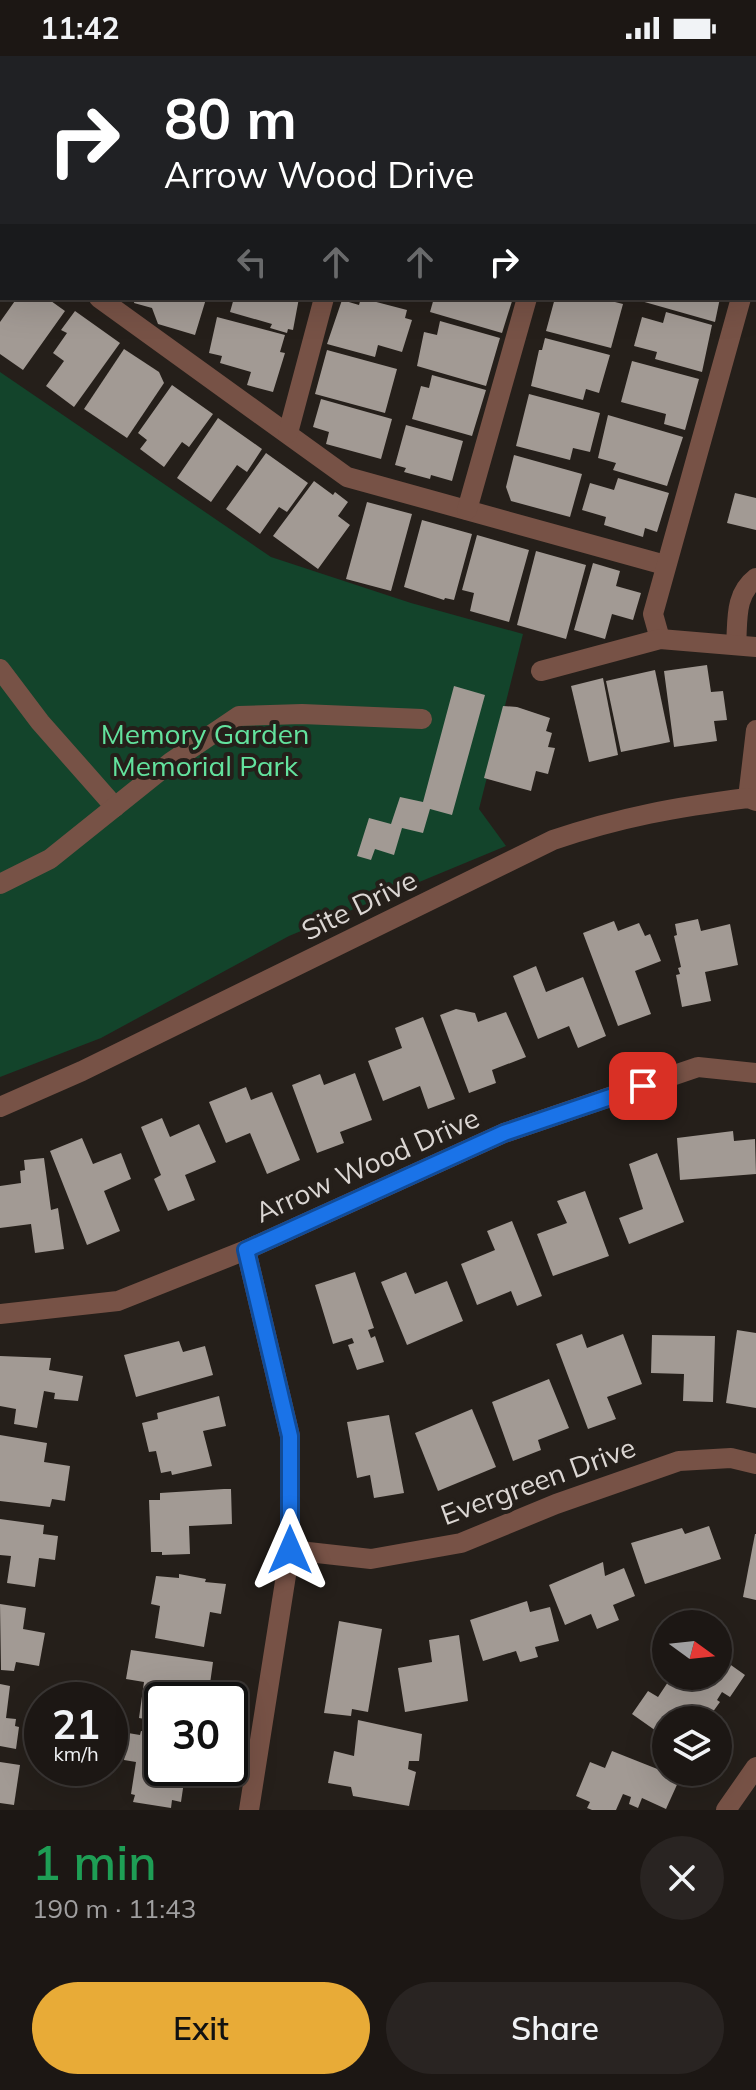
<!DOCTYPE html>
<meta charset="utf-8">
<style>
body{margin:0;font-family:Mulish,sans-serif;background:#292422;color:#f1f3f6;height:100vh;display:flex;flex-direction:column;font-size:30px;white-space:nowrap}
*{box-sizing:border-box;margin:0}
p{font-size:26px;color:#a09fa0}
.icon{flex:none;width:44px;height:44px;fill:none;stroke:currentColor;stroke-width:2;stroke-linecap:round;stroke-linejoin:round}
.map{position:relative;height:1754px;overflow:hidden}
.panel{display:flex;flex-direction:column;background:#1c1714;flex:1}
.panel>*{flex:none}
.hud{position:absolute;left:0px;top:0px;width:756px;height:244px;box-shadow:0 8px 32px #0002,0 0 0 2px #3a3634;background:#202124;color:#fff;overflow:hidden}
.needle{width:52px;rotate:105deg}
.tools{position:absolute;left:652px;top:1554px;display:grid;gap:16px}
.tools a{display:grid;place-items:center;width:80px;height:80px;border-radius:50%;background:#1c1714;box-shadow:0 8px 32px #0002,0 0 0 2px #3a3634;font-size:40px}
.speed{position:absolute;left:24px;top:1626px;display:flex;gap:16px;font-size:40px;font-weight:700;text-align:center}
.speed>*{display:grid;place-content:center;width:104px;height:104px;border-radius:50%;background:#1c1714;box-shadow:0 8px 32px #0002,0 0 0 2px #3a3634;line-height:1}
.speed small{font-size:20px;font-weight:400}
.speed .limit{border:4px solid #111;border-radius:12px;background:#fff;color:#111}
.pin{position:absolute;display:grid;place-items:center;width:68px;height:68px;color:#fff;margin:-34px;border-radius:16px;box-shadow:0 4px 12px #0006}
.me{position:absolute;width:88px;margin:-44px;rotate:0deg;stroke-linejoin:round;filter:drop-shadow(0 0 6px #0008)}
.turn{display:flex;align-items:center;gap:28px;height:168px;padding:0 32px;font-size:36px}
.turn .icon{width:104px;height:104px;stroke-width:2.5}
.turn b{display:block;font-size:56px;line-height:68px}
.lanes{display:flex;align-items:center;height:76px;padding:0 32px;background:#0003;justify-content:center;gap:40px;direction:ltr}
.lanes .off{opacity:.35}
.round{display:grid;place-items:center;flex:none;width:84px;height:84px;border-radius:42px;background:#292422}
.head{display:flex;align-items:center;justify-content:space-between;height:136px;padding:0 32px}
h1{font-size:48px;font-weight:600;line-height:60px;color:#1e9e55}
.cta{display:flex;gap:16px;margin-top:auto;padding:16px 32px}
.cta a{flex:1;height:92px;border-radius:48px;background:#e8ab37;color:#111;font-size:32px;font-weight:600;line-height:92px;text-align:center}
.cta a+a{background:#292422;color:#f1f3f6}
.status{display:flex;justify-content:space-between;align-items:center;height:56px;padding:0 40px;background:#1c1714;direction:ltr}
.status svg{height:22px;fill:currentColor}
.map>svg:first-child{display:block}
</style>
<div class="status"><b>11:42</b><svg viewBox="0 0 49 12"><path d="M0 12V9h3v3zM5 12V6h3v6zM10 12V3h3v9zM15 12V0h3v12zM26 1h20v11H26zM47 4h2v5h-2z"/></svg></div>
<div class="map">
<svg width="756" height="1754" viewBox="0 0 756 1754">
<rect width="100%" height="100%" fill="#251f1a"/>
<polygon fill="#13442b" points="0,316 271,501 411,547 523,578 479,753 506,790 289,880 101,982 0,1021"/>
<g fill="#a29a94">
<polygon points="17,242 53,242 51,245 65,255 23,314 0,298 0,266"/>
<polygon points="135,242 203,242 206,243 195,279 158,268 152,252 134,247"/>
<polygon points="234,242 299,242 293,274 288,273 287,277 270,272 272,268 230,256"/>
<polygon points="361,242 407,254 405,262 412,264 402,296 378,289 375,301 327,288 342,244 359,249"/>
<polygon points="434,242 513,242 502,277 430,256"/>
<polygon points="555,242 599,242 623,248 611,292 546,275"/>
<polygon points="642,242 720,242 715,266 641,245"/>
<polygon points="75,255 120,287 74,351 46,330 64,305 53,297 67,277 61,274"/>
<polygon points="666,256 712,269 702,316 655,303 657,296 634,290 642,261 663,267"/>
<polygon points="217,261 285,279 280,296 285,297 273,336 247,329 251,316 220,307 222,300 209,297"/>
<polygon points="440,265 500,282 486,330 417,310 424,276 437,279"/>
<polygon points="545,282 610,299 599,337 586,333 583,344 531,330 539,294 542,294"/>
<polygon points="124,293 159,316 164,327 127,382 84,353"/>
<polygon points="327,294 397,313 385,357 315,338"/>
<polygon points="632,305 699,323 685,374 664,368 666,358 621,346"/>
<polygon points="432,319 486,334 472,380 412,363 421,330 429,332"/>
<polygon points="172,329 213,358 189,391 182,386 164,411 140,393 147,384 138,377"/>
<polygon points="529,338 600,357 590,396 573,392 570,404 516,390"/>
<polygon points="321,343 392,363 381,403 326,388 329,376 313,371"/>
<polygon points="608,359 683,381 667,430 613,414 616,407 598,402"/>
<polygon points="218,362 262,393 247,416 237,409 211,446 177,422"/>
<polygon points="406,369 463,385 452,425 431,419 430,423 404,416 406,412 395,409"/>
<polygon points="266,397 308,427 287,456 279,451 260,478 226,453"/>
<polygon points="514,399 582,418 570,461 511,445 506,431"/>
<polygon points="618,422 669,437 657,476 645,472 643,481 604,469 606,461 582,454 590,427 614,434"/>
<polygon points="314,425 333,439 335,436 348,446 338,460 350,469 318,513 273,480"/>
<polygon points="735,437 756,442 756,474 727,467"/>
<polygon points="367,446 412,458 391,535 346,523"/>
<polygon points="422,464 472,478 454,544 445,542 444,544 404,531"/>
<polygon points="477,479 529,494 509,566 470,555 474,537 462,534"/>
<polygon points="536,495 586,509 566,583 517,569"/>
<polygon points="593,507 620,515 616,530 641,537 633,564 612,558 605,583 574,574"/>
<polygon points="707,609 711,636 723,635 727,664 714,665 717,685 674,691 664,615"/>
<polygon points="655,614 670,686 621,696 606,625"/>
<polygon points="603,622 618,699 589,706 571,630"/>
<polygon points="454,630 485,639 452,759 430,753 423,777 402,772 394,799 375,793 371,804 357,800 369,762 391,768 400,741 423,746"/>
<polygon points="503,650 517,651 550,662 546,675 552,677 548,691 555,692 548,718 536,715 531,735 484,722"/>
<polygon points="698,863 701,875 730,868 738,909 705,916 711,945 682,951 676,919 680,918 678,912 681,911 674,880 677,879 675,868"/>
<polygon points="614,865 618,875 639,867 645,880 650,878 661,905 635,915 651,958 618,970 583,877"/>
<polygon points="536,910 546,936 583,921 606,980 578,992 569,970 538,983 513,920"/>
<polygon points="456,953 475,957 478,966 506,956 526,1001 492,1014 496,1027 469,1037 440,959"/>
<polygon points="423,961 455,1043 428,1053 420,1030 383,1045 368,1005 402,992 395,972"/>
<polygon points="355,1017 372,1064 340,1076 344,1087 317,1097 292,1029 320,1018 324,1029"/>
<polygon points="246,1031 251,1044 272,1036 300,1104 267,1118 250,1077 226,1087 209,1046"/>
<polygon points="162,1062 170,1081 199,1068 216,1106 185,1119 195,1144 168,1155 154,1123 161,1119 141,1071"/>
<polygon points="733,1075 734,1085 755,1083 756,1118 680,1124 677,1082"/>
<polygon points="82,1082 93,1108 121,1097 131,1123 104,1135 120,1175 87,1189 50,1095"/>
<polygon points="657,1097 684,1166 629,1188 619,1162 643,1153 629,1108"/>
<polygon points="44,1102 51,1154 58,1152 64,1193 35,1197 31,1168 0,1172 0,1130 21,1127 20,1115 25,1114 24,1104"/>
<polygon points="585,1135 609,1200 553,1220 537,1178 567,1167 557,1145"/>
<polygon points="512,1165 542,1240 517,1250 511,1235 477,1249 461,1208 495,1194 487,1175"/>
<polygon points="355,1216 374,1272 368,1274 371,1282 375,1280 384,1306 357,1314 348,1289 354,1287 352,1282 333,1288 315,1229"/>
<polygon points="406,1216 415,1238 447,1225 463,1265 407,1289 381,1226"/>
<polygon points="737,1274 756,1277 756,1352 726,1347"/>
<polygon points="582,1278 587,1292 623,1278 642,1328 607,1341 616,1363 588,1373 556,1288"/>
<polygon points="652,1279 715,1280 713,1346 683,1345 684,1318 651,1317"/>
<polygon points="179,1285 183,1296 205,1290 213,1319 136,1341 124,1299"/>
<polygon points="0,1300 51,1302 49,1314 83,1320 78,1345 54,1343 55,1337 44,1335 37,1372 14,1368 16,1353 0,1350"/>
<polygon points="549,1323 569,1372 538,1384 541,1394 513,1405 492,1346"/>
<polygon points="219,1340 226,1370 203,1375 212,1410 172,1419 171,1415 161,1417 156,1395 149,1396 142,1367 158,1363 157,1357"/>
<polygon points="472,1353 496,1411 438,1435 415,1377"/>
<polygon points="389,1359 404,1437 374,1442 370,1419 357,1422 347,1366"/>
<polygon points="0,1379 47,1387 44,1406 70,1410 65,1445 52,1443 50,1451 0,1445"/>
<polygon points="224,1433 231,1433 232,1468 189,1470 190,1498 162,1499 162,1496 151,1496 149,1444 160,1444 160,1437"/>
<polygon points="0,1463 44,1469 43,1478 58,1480 55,1504 39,1502 35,1531 7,1527 11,1500 0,1499"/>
<polygon points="709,1470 721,1503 645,1528 631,1487 682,1472 685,1478"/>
<polygon points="755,1478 756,1478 756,1544 743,1541"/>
<polygon points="603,1506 605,1520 624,1512 635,1540 613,1549 619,1564 597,1573 591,1558 565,1569 549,1529"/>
<polygon points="179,1518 206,1523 205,1526 226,1528 221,1558 210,1556 204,1591 155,1582 160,1550 151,1548 156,1520 179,1522"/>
<polygon points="527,1545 530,1556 550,1551 559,1585 535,1591 538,1601 520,1606 516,1595 483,1605 470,1564"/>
<polygon points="0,1548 26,1552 23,1573 45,1577 39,1610 16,1606 14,1615 1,1614"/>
<polygon points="339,1565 382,1573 368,1656 352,1653 351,1660 324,1657"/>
<polygon points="459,1579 468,1645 405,1656 398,1612 432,1606 429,1584"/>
<polygon points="131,1594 213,1606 209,1635 184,1631 182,1644 162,1644 162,1666 139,1662 144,1626 126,1623"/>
<polygon points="721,1602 745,1619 730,1641 722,1636 717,1644 720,1646 707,1664 666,1664 666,1682 632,1658 648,1635 658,1641 672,1620 682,1623 684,1620 689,1622 691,1620 718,1620 718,1606"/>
<polygon points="0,1628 10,1630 6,1662 16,1663 15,1670 19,1671 16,1693 0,1690"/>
<polygon points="358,1664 422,1678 419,1705 409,1705 408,1713 416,1716 409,1750 353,1740 351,1731 328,1727 334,1695 354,1700"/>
<polygon points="141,1675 162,1678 162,1712 186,1712 181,1746 172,1744 171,1752 133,1746 135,1739 131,1738 136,1706 124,1704 128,1677 140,1679"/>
<polygon points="612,1695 680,1722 666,1753 642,1742 638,1752 629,1748 631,1741 623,1738 616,1754 592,1754 587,1752 590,1746 576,1740 590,1706 605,1712"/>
<polygon points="0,1706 20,1709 14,1749 0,1747"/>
</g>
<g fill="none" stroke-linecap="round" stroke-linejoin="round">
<g stroke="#775246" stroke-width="20">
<polyline points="649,0 656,2"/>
<polyline points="178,2 179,0"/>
<polyline points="388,2 389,0"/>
<polyline points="595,2 596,0"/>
<polyline points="0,168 2,169"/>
<polyline points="754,197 756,190"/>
<polyline points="99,242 347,421 665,509"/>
<polyline points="288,377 324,242"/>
<polyline points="467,454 527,242"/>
<polyline points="660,583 653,558 741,242"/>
<path d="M736 589C738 565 734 539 756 522"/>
<polyline points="0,613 40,666 115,751"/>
<polyline points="541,615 660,583 756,591"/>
<polyline points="748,742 756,674"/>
<polyline points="0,828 50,803 171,706 239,660 302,658 422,663"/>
<path d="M0 1051 82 1015 553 784C621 761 677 751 748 742L756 745"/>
<polyline points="246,1194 290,1380 290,1494 249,1754"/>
<polyline points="0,1258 118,1245 246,1194 504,1077 698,1011 756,1017"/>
<polyline points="290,1494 371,1503 461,1487 556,1448 679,1405 731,1402 756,1408"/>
<polyline points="726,1754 756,1711"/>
</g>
</g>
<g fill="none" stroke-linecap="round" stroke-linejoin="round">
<g stroke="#114b97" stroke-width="20">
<polyline id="route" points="290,1494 290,1380 246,1194 504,1077 643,1030"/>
</g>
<use href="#route" stroke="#1a73e8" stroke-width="14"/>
</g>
<g text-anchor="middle" stroke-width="8" stroke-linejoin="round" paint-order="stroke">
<g font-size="28" fill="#63e29e" stroke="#251f1a">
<text x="205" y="688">Memory Garden<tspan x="205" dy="32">Memorial Park</tspan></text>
</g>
<g font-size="28" fill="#dbd6d3" stroke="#251f1a">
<text transform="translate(359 849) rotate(-26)" y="10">Site Drive</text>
<text transform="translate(367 1109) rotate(-24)" y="10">Arrow Wood Drive</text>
<text transform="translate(538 1425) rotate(-20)" y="10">Evergreen Drive</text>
</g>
</g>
</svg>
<div class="tools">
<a><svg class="needle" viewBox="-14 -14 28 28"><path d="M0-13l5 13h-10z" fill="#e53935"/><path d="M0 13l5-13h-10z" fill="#a09fa0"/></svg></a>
<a><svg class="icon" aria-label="layers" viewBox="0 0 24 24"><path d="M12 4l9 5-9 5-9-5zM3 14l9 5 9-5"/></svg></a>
</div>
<div class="speed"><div>21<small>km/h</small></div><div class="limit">30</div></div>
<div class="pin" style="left:643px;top:1030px;background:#d93025"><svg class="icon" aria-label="arrive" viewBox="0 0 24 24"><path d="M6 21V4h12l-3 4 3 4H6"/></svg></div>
<svg class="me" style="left:290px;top:1494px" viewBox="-20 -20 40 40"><path d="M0-17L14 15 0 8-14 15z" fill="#1a73e8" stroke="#fff" stroke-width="4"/></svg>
<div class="hud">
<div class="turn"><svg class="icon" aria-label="right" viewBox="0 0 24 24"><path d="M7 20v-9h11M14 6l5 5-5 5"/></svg><div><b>80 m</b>Arrow Wood Drive</div></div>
<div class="lanes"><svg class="icon off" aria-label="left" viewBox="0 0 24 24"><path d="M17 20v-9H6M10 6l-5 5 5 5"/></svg><svg class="icon off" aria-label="ahead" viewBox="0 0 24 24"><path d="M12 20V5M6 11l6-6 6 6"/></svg><svg class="icon off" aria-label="ahead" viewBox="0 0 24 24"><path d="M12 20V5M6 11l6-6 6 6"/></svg><svg class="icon" aria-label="right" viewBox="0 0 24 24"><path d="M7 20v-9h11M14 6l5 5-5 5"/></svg></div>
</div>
</div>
<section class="panel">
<div class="head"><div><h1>1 min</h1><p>190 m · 11:43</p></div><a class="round"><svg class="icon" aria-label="close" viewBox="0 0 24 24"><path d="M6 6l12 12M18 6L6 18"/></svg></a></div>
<div class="cta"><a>Exit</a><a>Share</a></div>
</section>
